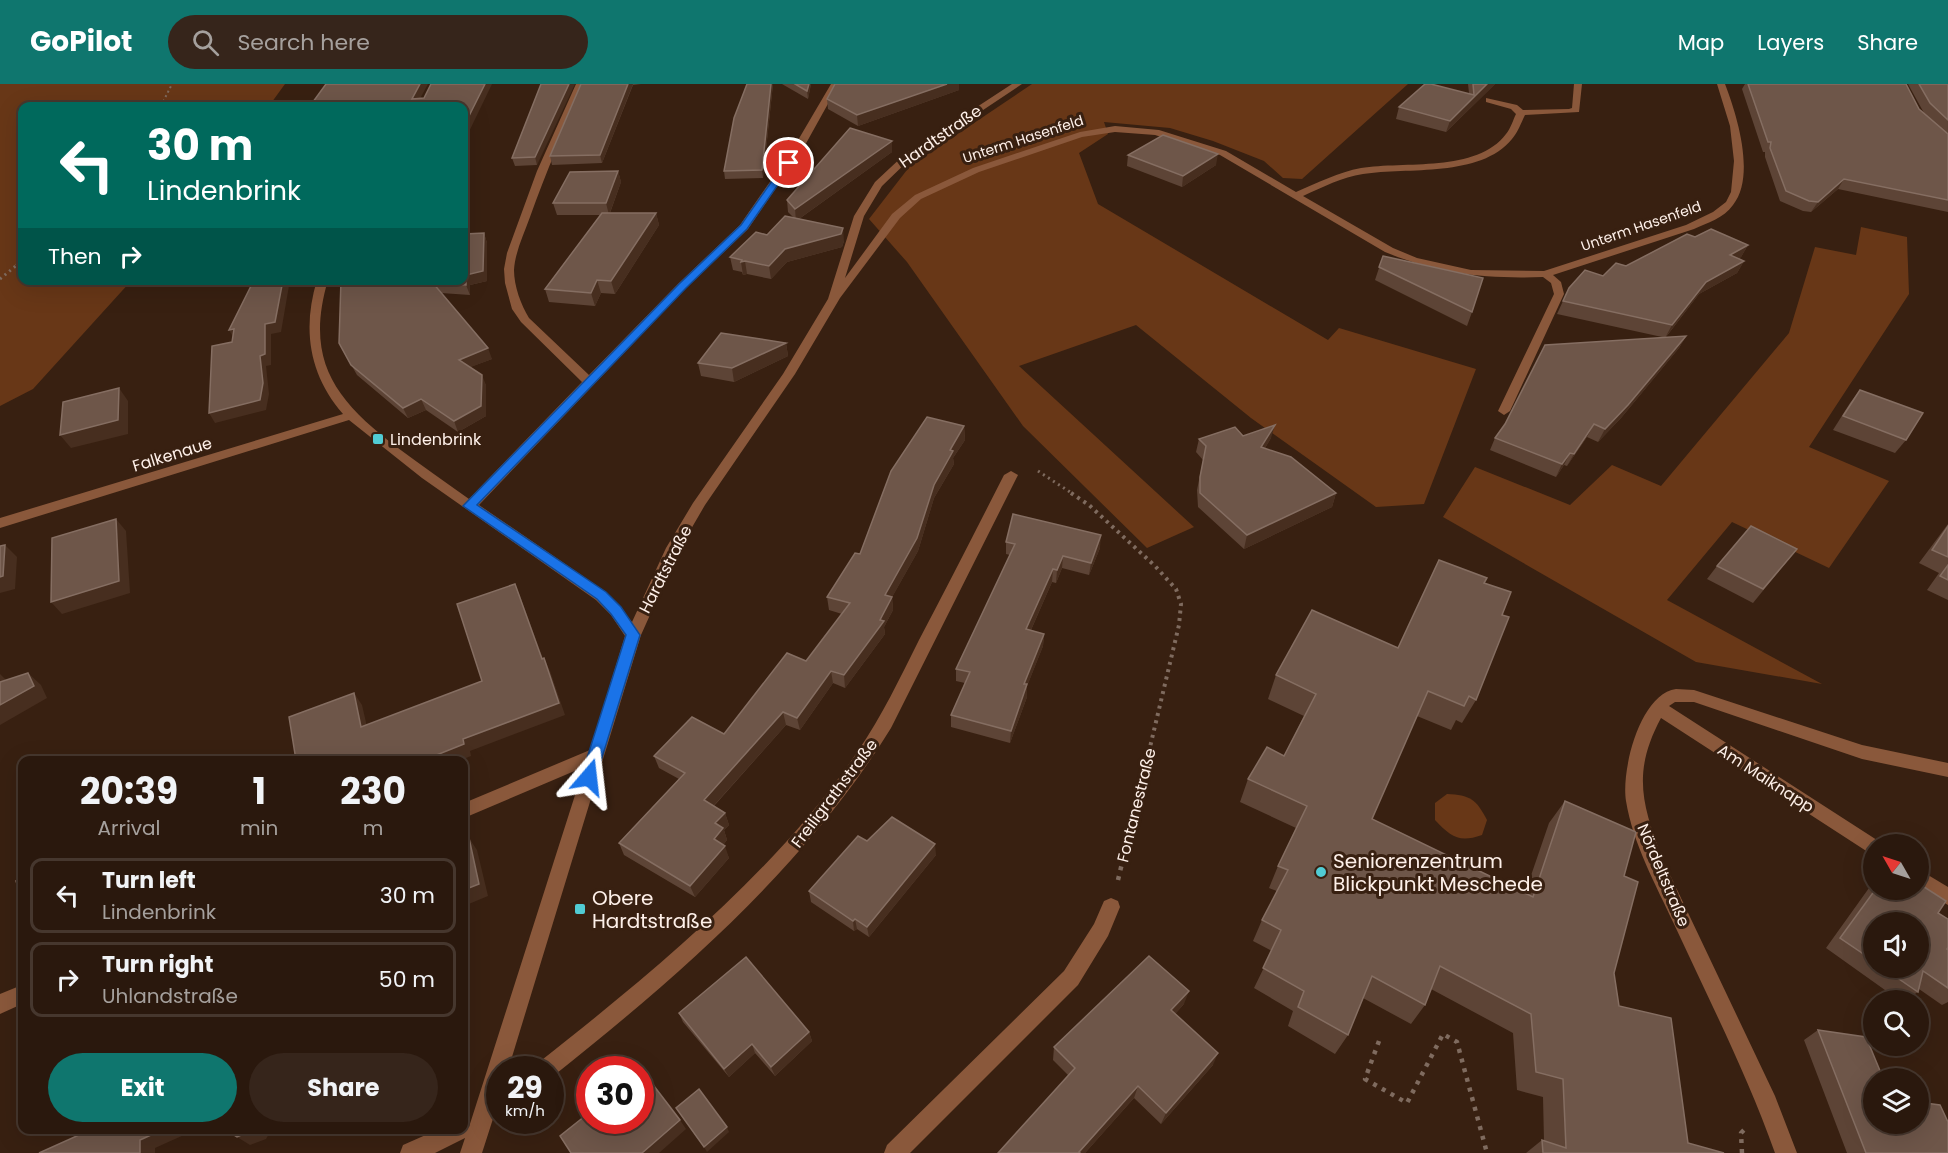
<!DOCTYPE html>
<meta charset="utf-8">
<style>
body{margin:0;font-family:Poppins,sans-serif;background:#36251b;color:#f1f3f6;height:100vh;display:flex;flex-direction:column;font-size:22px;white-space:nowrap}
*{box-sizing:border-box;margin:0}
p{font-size:20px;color:#a5a09d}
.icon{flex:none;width:33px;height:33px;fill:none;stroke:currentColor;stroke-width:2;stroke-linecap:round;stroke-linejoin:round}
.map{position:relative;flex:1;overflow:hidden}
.details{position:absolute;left:18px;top:672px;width:450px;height:378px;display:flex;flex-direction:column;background:#2a180d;border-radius:12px;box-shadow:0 6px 24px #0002,0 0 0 2px #46372e}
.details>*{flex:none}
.banner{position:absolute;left:18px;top:18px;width:450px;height:183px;border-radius:12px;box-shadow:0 6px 24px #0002,0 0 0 2px #46372e;background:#00695c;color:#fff;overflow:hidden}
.needle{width:39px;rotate:309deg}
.fabs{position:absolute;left:1863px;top:750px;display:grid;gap:12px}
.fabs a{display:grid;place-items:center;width:66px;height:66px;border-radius:50%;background:#2a180d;box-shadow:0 6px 24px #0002,0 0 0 2px #46372e;font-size:30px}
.speed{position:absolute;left:486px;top:972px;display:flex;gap:12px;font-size:30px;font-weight:700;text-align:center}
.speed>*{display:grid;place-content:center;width:78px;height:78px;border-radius:50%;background:#2a180d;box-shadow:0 6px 24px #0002,0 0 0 2px #46372e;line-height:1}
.speed small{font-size:15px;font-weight:400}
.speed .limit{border:9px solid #d22;background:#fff;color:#111}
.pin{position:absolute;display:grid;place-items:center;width:51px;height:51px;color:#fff;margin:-26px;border:3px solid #fff;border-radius:50%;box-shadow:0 2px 6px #0007}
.me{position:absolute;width:66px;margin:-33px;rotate:17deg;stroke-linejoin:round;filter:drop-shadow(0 0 4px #0008)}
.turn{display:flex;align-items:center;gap:21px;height:126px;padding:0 30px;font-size:27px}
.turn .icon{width:78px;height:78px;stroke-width:2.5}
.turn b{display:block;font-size:42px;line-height:51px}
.then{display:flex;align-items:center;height:57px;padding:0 30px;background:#0003;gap:12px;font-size:22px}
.eta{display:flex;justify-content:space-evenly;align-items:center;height:102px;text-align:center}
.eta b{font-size:36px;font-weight:700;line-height:42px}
.cta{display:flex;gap:12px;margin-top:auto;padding:12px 30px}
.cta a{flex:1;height:69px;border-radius:36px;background:#0f766e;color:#fff;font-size:24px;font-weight:700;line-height:69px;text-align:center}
.cta a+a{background:#36251b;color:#f1f3f6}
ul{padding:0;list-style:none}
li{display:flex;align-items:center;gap:18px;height:75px;margin:0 12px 9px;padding:0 18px;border:3px solid #46372e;border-radius:12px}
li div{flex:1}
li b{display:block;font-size:22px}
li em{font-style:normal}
header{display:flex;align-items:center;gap:36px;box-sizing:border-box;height:84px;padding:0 30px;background:#0f766e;color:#fff}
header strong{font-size:28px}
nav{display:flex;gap:33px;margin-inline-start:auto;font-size:21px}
.search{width:420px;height:54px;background:#36251b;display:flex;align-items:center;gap:15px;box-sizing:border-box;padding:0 21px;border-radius:33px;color:#a5a09d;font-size:22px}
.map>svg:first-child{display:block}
</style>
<header>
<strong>GoPilot</strong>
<div class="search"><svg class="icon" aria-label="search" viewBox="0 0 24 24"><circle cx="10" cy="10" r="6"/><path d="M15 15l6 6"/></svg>Search here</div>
<nav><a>Map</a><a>Layers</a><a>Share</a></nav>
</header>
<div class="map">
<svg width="1948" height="1069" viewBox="0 0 1948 1069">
<rect width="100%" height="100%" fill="#382011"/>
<g fill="#683717">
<polygon points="0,0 285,0 269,22 22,22 22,196 131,197 33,305 0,322"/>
<polygon points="1032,0 1408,0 1302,95 1283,94 1264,77 1213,57 1170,44 1104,38 1108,50 1079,69 1098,120 1328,256 1339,244 1476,285 1424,420 1376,423 1251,334 1136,241 1019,282 1194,443 1147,464 1023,342 907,178 869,135 910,82"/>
<polygon points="1861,143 1907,153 1909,210 1809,363 1889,397 1829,484 1732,438 1667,516 1822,600 1696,578 1443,433 1475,383 1570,421 1612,381 1661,402 1789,249 1815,163 1856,171"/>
<path d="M1447 710C1470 711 1476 715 1487 736L1482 751C1459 759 1451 753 1435 736V719Z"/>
</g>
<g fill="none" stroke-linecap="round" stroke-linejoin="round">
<g stroke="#7f6b5f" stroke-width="2" stroke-dasharray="2 3" stroke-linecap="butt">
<polyline points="161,22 172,0"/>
<polyline points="16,181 22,176"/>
</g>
<g stroke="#7f6b5f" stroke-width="3" stroke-dasharray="2 4" stroke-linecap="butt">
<polyline points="0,195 18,180"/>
<polyline points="1038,387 1073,410"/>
</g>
<polyline stroke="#7f6b5f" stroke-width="4" stroke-dasharray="3 4.5" stroke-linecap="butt" points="1071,409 1089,421 1155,482 1176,505 1181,520 1179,541 1141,701"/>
<g stroke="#7f6b5f" stroke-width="4.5" stroke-dasharray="4 6" stroke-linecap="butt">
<polyline points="1118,796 1141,700"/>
<polyline points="1379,957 1365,995 1407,1019 1443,950 1457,958 1487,1069"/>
<polyline points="1742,1069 1741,1049 1744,1046"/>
</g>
<g fill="#8a583b" fill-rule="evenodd">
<path d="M576 0H584C565 44 546 88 530 133 524 150 515 168 514 186 514 202 521 221 529 234L589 291 678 200 740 141 794 63 831 0H839L804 63 748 145 686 204 479 421 606 508 632 538 666 464 693 419 783 290 828 215 854 132 875 98 905 70 1012 0H1022L911 74 882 102 864 132 845 194 892 130 915 111 973 84 1080 48 1115 42 1159 46 1226 67 1296 108C1317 99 1339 88 1361 84 1404 77 1477 89 1506 50 1511 44 1513 36 1516 30L1511 25 1486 18V14L1517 21 1523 26 1569 25 1572 24 1574 0H1582L1579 28 1525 31C1521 39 1518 48 1512 55 1480 94 1408 83 1363 90 1342 93 1323 103 1303 112L1393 164 1417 174 1471 186 1544 187 1686 141 1713 128 1726 118 1731 108 1734 77 1730 42 1717 0H1725C1737 31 1756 92 1733 121 1724 134 1707 139 1694 145L1553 191 1561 198 1564 210 1510 327 1504 331 1498 327 1554 210 1551 199 1543 193C1485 195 1439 190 1385 168L1220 71 1155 51 1115 48 1082 53 979 88 921 115 900 134 840 214 795 290 705 421 680 464 641 551 508 986H500V1013L482 1069H460L465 1054 435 1069H400L403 1061 437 1046H464V1037L469 1043 584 683 464 734V719L590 666 625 552 611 531 596 516 422 394 349 336 0 444V434L343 330C309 291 302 245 317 196H328C304 277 336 317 398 364 421 381 445 398 469 415L582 298 521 238 512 225 505 199 504 185 507 169 537 87Z"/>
<path d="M1011 387 1018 391 891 644C805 783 679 892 552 993L550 994V986H535L538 979C651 890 777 787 858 667 882 632 900 594 919 556 948 501 976 446 1004 391Z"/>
<path d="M1676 605 1694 606 1862 661 1948 679V693L1862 675 1694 618H1675L1669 622 1880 758 1881 760H1874V772L1661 634C1632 688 1642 720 1662 774L1775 1012 1797 1069H1775C1747 990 1709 916 1674 840 1656 801 1633 760 1626 717 1621 686 1640 610 1676 605Z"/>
<polygon points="1918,785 1948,803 1948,821 1918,803"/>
<polygon points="1111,814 1118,817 1120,823 1108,852 1078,901 910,1069 884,1069 887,1061 1064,887 1094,840 1104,817"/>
<polygon points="22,901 22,920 0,930 0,910"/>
</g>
</g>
<g fill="#5d4436" fill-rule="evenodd">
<polygon points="541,0 537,81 515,82 512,74"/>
<polygon points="581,0 641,0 633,1 602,79 552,81 550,72"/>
<polygon points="773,0 763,94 725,95 724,87"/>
<polygon points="782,0 811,0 808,15"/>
<polygon points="835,0 959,0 959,6 858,42 828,25 827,15"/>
<polygon points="1468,0 1495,0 1446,48 1396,35 1399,23 1469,9"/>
<polygon points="1745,0 1906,0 1919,25 1924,29 1908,0 1948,0 1948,128 1838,105 1811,128 1803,127 1780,117 1765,73 1765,68 1763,68 1742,5"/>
<polygon points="892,57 892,68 799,135 844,157 842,163 787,178 771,195 747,190 743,191 742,188 733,186 730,173 794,134 788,128 787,116"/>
<polygon points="1128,71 1216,81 1182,103 1127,82"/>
<polygon points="618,87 621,98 610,129 656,129 659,141 615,210 601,209 595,222 549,218 545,205 600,131 557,131 553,119"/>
<polygon points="484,149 487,159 487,197 470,201 470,211 441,209 492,275 470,283 486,301 486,332 458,348 426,326 408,334 357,291 339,259"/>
<polygon points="1695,153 1748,161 1741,173 1739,174 1744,177 1737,189 1699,210 1666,253 1686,252 1679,264 1621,334 1598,358 1587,353 1567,382 1564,381 1556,393 1490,366 1495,354 1662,253 1557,230 1569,204 1603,192"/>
<polygon points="1383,172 1472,228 1467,242 1375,196"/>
<polygon points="305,196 315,196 314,198 306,199"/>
<polygon points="786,259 788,272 734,298 701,292 698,279"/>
<polygon points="1860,306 1906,356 1895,369 1833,346 1850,319"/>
<polygon points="964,342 965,356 953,374 954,380 934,414 918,467 892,513 893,526 884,543 885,550 845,604 833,599 800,646 786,641 714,722 725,729 729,741 724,746 727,756 723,761 729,774 695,813 624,771 619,759 679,695 659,684 654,672 724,650 806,577 842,530 829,526 827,513"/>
<polygon points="1243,352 1271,354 1265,364 1336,409 1332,423 1244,465 1198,423 1197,406 1203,376 1196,368 1199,355"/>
<polygon points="1948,440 1948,516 1927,506 1939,489 1919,479"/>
<polygon points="1006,458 1100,464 1089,491 1062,484 1056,499 1052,498 1031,546 1044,550 1043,562 1027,602 1027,613 1010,659 951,643 951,631 965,599 956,597 956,585 1010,471 1006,470"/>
<polygon points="1797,465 1753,519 1707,495 1717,482"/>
<polygon points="1484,499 1502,531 1476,616 1462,639 1456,636 1451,646 1417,632 1372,735 1525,809 1549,739 1565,717 1624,792 1614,889 1619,922 1688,1059 1724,1069 1526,1069 1542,1056 1544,1057 1543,1013 1517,1006 1513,949 1431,905 1425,921 1411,940 1363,914 1348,951 1335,970 1288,942 1293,927 1254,904 1272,867 1253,857 1262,836 1277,807 1269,804 1278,782 1296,744 1240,718 1248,695 1284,672 1304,632 1268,615 1276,591 1398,564"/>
<polygon points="867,757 936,771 869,853 857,845 854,847 811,818 809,807"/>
<path d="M1874 801V806H1918L1938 829 1947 865 1948 866V918L1942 921 1919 905 1918 908 1905 916H1899L1826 864 1869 804ZM1874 838 1918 884H1874Z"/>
<polygon points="1184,920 1175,930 1213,981 1161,1040 1134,1014 1085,1069 998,1069 1069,992 1053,976 1054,963"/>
<polygon points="679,929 809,948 812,957 775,992 755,969 729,993 683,938"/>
<polygon points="1818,946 1874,1040 1948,1069 1847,1069 1804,956"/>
</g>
<g fill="#472e1f">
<polygon points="420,0 428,0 416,22 412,15"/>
<polygon points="485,0 492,0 464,58 464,42"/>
<polygon points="569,0 575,0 537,81 535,73"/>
<polygon points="628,0 633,0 602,79 600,71"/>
<polygon points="771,0 773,0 763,94 762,86"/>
<polygon points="809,0 811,0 808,15 807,7"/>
<polygon points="947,0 959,0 959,6 858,42 857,31"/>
<polygon points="1487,0 1495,0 1446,48 1450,37"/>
<polygon points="892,57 892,68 796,137 795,125"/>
<polygon points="1218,70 1216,81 1182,103 1183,92"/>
<polygon points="618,87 621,98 609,131 606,119"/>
<polygon points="1844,95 1838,105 1811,128 1818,118"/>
<polygon points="656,129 659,141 615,210 611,197"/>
<polygon points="843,144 844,157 842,163 787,178 771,195 769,182 785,165"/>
<polygon points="484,149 487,159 487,197 470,201 470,211 466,201 466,191"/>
<polygon points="1748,161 1741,173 1723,183 1730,171"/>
<polygon points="745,177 747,190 743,191 741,178"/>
<polygon points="1744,177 1737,189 1699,210 1665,254 1672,241 1706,198"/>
<polygon points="283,196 290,196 281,248 271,250 271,281 266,282 269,310 266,326 215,339 209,329 260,272 265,240"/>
<polygon points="597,196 601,209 595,222 591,209"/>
<polygon points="234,245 235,256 229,246"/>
<polygon points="1686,252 1679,264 1621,334 1598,358 1605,345"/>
<polygon points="786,259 788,272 734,298 732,284"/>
<polygon points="488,264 492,275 463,286 459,276"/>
<polygon points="482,291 486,301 486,332 458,348 454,337"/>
<polygon points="119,304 128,317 128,350 71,364 60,351"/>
<polygon points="421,315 426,326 408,334 403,324"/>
<polygon points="1594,340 1587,353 1567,382 1574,370"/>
<polygon points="1275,341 1271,354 1258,376 1261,363"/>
<polygon points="964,342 965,356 953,374 954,380 934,414 918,467 886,524 885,511 950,366"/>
<polygon points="1570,369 1564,381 1556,393 1562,380"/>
<polygon points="1336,409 1332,423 1244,465 1247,451"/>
<polygon points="116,435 126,447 130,509 62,530 51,518"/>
<polygon points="1101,451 1100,464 1089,491 1091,479"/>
<polygon points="5,461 17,473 15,505 0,509 0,493"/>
<polygon points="1063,472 1062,484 1056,499 1057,486"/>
<polygon points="1053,485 1052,498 1026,557 1026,545"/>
<polygon points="515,500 520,512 548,588 542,575"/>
<polygon points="892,513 893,526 884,543 885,550 845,604 844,591 880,536"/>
<polygon points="1044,550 1043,562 1027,602 1027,613 1010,659 1011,647 1024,600"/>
<polygon points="544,574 550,587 565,631 470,667 471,672 461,676 429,676 429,674 463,655"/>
<polygon points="831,587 833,599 800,646 797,634"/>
<polygon points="28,589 41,601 47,614 0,641 0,621"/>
<polygon points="0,590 8,598 0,606"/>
<polygon points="354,609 362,621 370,656 361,643"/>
<polygon points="783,628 786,641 708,728 704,716"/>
<polygon points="725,729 729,741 724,746 727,756 718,767 714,755 715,739"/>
<polygon points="469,754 477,766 488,812 464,822 464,806"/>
<polygon points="935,760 936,771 869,853 867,843"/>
<polygon points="725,762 729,774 695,813 690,802"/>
<polygon points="855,835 857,845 854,847 853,837"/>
<polygon points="1189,907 1184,920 1167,939 1171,926"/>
<polygon points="809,948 812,957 775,992 771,983"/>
<polygon points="752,960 755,969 729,993 724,985"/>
<polygon points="1218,969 1213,981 1161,1040 1166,1029"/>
<polygon points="1138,1002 1134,1014 1085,1069 1079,1069"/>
<polygon points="680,1036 686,1045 659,1069 642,1069"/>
<polygon points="727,1043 729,1048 707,1068 704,1063"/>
<polygon points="162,1046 195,1046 155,1064 155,1069 140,1069 140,1056"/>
<polygon points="253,1046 271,1046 266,1055 250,1061 237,1053"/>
</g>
<g fill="#6e5649" stroke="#856e62" stroke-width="1.5">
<polygon points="326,0 420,0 412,15 424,14 431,0 485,0 464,42 464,22 310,22"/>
<polygon points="541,0 569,0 535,73 512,74"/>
<polygon points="581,0 628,0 600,71 550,72"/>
<polygon points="747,0 771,0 762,86 724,87 734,34"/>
<polygon points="795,0 809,0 807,7"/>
<polygon points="835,0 947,0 857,31 827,15"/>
<polygon points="1425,0 1431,0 1474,11 1473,0 1487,0 1450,37 1399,23"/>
<polygon points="1748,0 1906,0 1919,25 1948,50 1948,116 1844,95 1818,118 1809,117 1786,107 1770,64 1771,58 1768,58"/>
<polygon points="1919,0 1948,0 1948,36 1930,19"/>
<polygon points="850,44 892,57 795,125 787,116"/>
<polygon points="1163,51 1218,70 1183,92 1128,71"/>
<polygon points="618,87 606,119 553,119 570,88"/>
<polygon points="602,129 656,129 611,197 597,196 591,209 545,205"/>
<polygon points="785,132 843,144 841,150 785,165 769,182 745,177 741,178 742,176 730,173 756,148 767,151"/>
<polygon points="1711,145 1748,161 1730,171 1744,177 1706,198 1672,241 1563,217 1569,204 1585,186 1603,192 1616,179 1626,182 1687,150 1695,153"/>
<polygon points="484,149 483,187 466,191 466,201 432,198 488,264 459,276 482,291 481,322 454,337 421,315 403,324 351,281 339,259 341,196 464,196 464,150"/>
<polygon points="1383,172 1483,194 1472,228 1379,183"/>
<polygon points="254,196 283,196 275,238 265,240 265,270 260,272 263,299 260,316 209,329 212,262 232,258 234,245 229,246"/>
<polygon points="721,249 786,259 732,284 698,279"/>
<polygon points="1686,252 1628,321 1605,345 1594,340 1574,370 1570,369 1562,380 1495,354 1505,340 1545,261"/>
<polygon points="119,304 118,336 60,351 63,318"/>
<polygon points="1860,306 1923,329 1906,356 1843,332"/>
<polygon points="927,333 964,342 950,366 953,367 934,401 917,454 885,511 892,513 880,536 884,537 844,591 831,587 797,634 783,628 704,716 725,729 715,739 723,744 714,755 725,762 690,802 619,759 685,689 654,672 692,633 724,650 787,569 806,577 850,519 827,513 855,469 860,470 891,387"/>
<polygon points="1275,341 1261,363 1291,373 1336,409 1247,451 1200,409 1200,393 1206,362 1199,355 1235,343 1243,352"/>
<polygon points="1013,430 1101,451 1091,479 1063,472 1057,486 1053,485 1026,545 1044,550 1024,600 1027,600 1011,647 951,631 970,588 956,585 1015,460 1006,458"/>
<polygon points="116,435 119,497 51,518 52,454"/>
<polygon points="1751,442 1797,465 1763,505 1717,482"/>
<polygon points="1948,442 1948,473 1932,466"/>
<polygon points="5,461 3,492 0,493 0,462"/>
<polygon points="1439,476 1487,494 1484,499 1511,508 1502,531 1509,533 1476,616 1469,612 1464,622 1428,607 1372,735 1533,813 1565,717 1636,748 1624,792 1638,798 1614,889 1619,922 1671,934 1688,1059 1724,1069 1543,1069 1542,1056 1566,1064 1563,995 1536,988 1531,930 1440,882 1425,921 1372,892 1348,951 1298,923 1304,907 1263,884 1281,846 1262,836 1288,786 1278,782 1307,722 1248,695 1267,663 1284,672 1316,610 1276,591 1312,526 1398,564"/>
<polygon points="1948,481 1948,496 1940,492"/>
<polygon points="515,500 542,575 544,574 559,619 463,655 464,660 429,674 429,676 296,676 289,633 354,609 361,643 482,597 457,520"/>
<polygon points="28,589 34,602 0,621 0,598"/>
<polygon points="892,733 935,760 867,843 855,835 853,837 809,807 858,752 867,757"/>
<polygon points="469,754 479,800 464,806 464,756"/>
<polygon points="22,794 22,816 16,797"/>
<polygon points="1918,799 1946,817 1938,829 1948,835 1948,863 1947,865 1948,866 1948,904 1923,887 1918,908 1883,884 1918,884 1918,838 1874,838 1874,877 1840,854 1875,806 1918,806"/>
<polygon points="1149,872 1189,907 1171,926 1218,969 1166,1029 1138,1002 1079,1068 1080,1069 998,1069 1075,984 1054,963"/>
<polygon points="746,873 809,948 771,983 752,960 724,985 679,929"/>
<polygon points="1818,946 1866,953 1883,994 1874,994 1874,1040 1918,1040 1918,1018 1940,1021 1948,1038 1948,1069 1866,1069"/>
<polygon points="641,985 680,1036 642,1069 571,1069 560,1052 590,1028 590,1036 640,1036 640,986"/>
<polygon points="699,1005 727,1043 704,1063 676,1024"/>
<polygon points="90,1046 162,1046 140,1056 140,1069 39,1069"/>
<polygon points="226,1046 253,1046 237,1053"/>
</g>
<polygon fill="#1a73e8" stroke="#114b97" stroke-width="1.5" points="786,77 793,79 747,145 686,204 477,421 606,508 621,523 640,551 596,693 594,697 589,699 583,697 581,693 626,551 611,530 597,515 463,422 679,200 741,141"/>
<g fill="#51ccd4" stroke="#382011" stroke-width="2">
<rect x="372" y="349" width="12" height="12" rx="3"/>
<circle cx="1321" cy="788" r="6"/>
<rect x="574" y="819" width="12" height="12" rx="3"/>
</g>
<g text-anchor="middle" stroke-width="6" stroke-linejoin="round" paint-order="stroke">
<g font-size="14" fill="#fef0e9" stroke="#382011">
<text transform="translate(1023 55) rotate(-18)" y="5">Unterm Hasenfeld</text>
<text transform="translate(1641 142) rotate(-19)" y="5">Unterm Hasenfeld</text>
</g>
<g font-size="16" fill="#fef0e9" stroke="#382011">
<text transform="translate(940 52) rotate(-35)" y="6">Hardtstraße</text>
<text transform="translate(172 370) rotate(-17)" y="6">Falkenaue</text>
<text transform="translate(665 485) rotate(-63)" y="6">Hardtstraße</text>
<text transform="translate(1766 694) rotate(33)" y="6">Am Maiknapp</text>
<text transform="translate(834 709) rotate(-53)" y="6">Freiligrathstraße</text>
<text transform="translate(1136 721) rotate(-76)" y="6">Fontanestraße</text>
<text transform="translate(1664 791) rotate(67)" y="6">Nördeltstraße</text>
</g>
<g font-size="16" fill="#fef0e9" stroke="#382011" text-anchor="start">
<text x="390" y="361">Lindenbrink</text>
</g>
<g font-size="20" fill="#fef0e9" stroke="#382011" text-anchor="start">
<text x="1333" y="784">Seniorenzentrum<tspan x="1333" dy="23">Blickpunkt Meschede</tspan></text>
<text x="592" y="821">Obere<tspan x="592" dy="23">Hardtstraße</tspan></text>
</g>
</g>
</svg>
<div class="fabs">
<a><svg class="needle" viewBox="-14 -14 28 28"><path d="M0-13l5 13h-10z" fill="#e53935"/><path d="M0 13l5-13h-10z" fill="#a5a09d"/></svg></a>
<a><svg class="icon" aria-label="sound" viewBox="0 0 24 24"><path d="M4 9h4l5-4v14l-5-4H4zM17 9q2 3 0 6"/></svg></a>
<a><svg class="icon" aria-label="search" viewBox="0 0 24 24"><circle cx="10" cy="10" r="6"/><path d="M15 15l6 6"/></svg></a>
<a><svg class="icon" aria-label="layers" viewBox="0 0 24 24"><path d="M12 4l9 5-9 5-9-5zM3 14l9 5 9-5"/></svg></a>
</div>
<div class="speed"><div>29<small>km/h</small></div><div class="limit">30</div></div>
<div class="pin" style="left:789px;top:79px;background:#d93025"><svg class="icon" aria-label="arrive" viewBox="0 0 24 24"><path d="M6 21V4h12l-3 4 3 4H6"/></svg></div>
<svg class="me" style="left:589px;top:693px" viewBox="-20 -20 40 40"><path d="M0-17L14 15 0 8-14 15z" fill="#1a73e8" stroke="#fff" stroke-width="4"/></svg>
<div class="banner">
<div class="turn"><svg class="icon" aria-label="left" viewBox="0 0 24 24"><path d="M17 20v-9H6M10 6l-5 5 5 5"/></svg><div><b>30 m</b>Lindenbrink</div></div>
<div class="then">Then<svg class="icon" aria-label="right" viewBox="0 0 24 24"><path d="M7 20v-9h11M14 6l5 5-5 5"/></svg></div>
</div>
<section class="details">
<div class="eta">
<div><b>20:39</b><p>Arrival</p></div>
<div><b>1</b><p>min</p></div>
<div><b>230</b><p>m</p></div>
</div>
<ul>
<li><svg class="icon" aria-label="left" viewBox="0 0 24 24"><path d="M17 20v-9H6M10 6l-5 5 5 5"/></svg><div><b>Turn left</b><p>Lindenbrink</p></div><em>30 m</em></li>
<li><svg class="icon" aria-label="right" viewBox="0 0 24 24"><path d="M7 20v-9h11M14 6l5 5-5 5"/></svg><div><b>Turn right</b><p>Uhlandstraße</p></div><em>50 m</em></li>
</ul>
<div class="cta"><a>Exit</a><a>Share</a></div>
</section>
</div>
